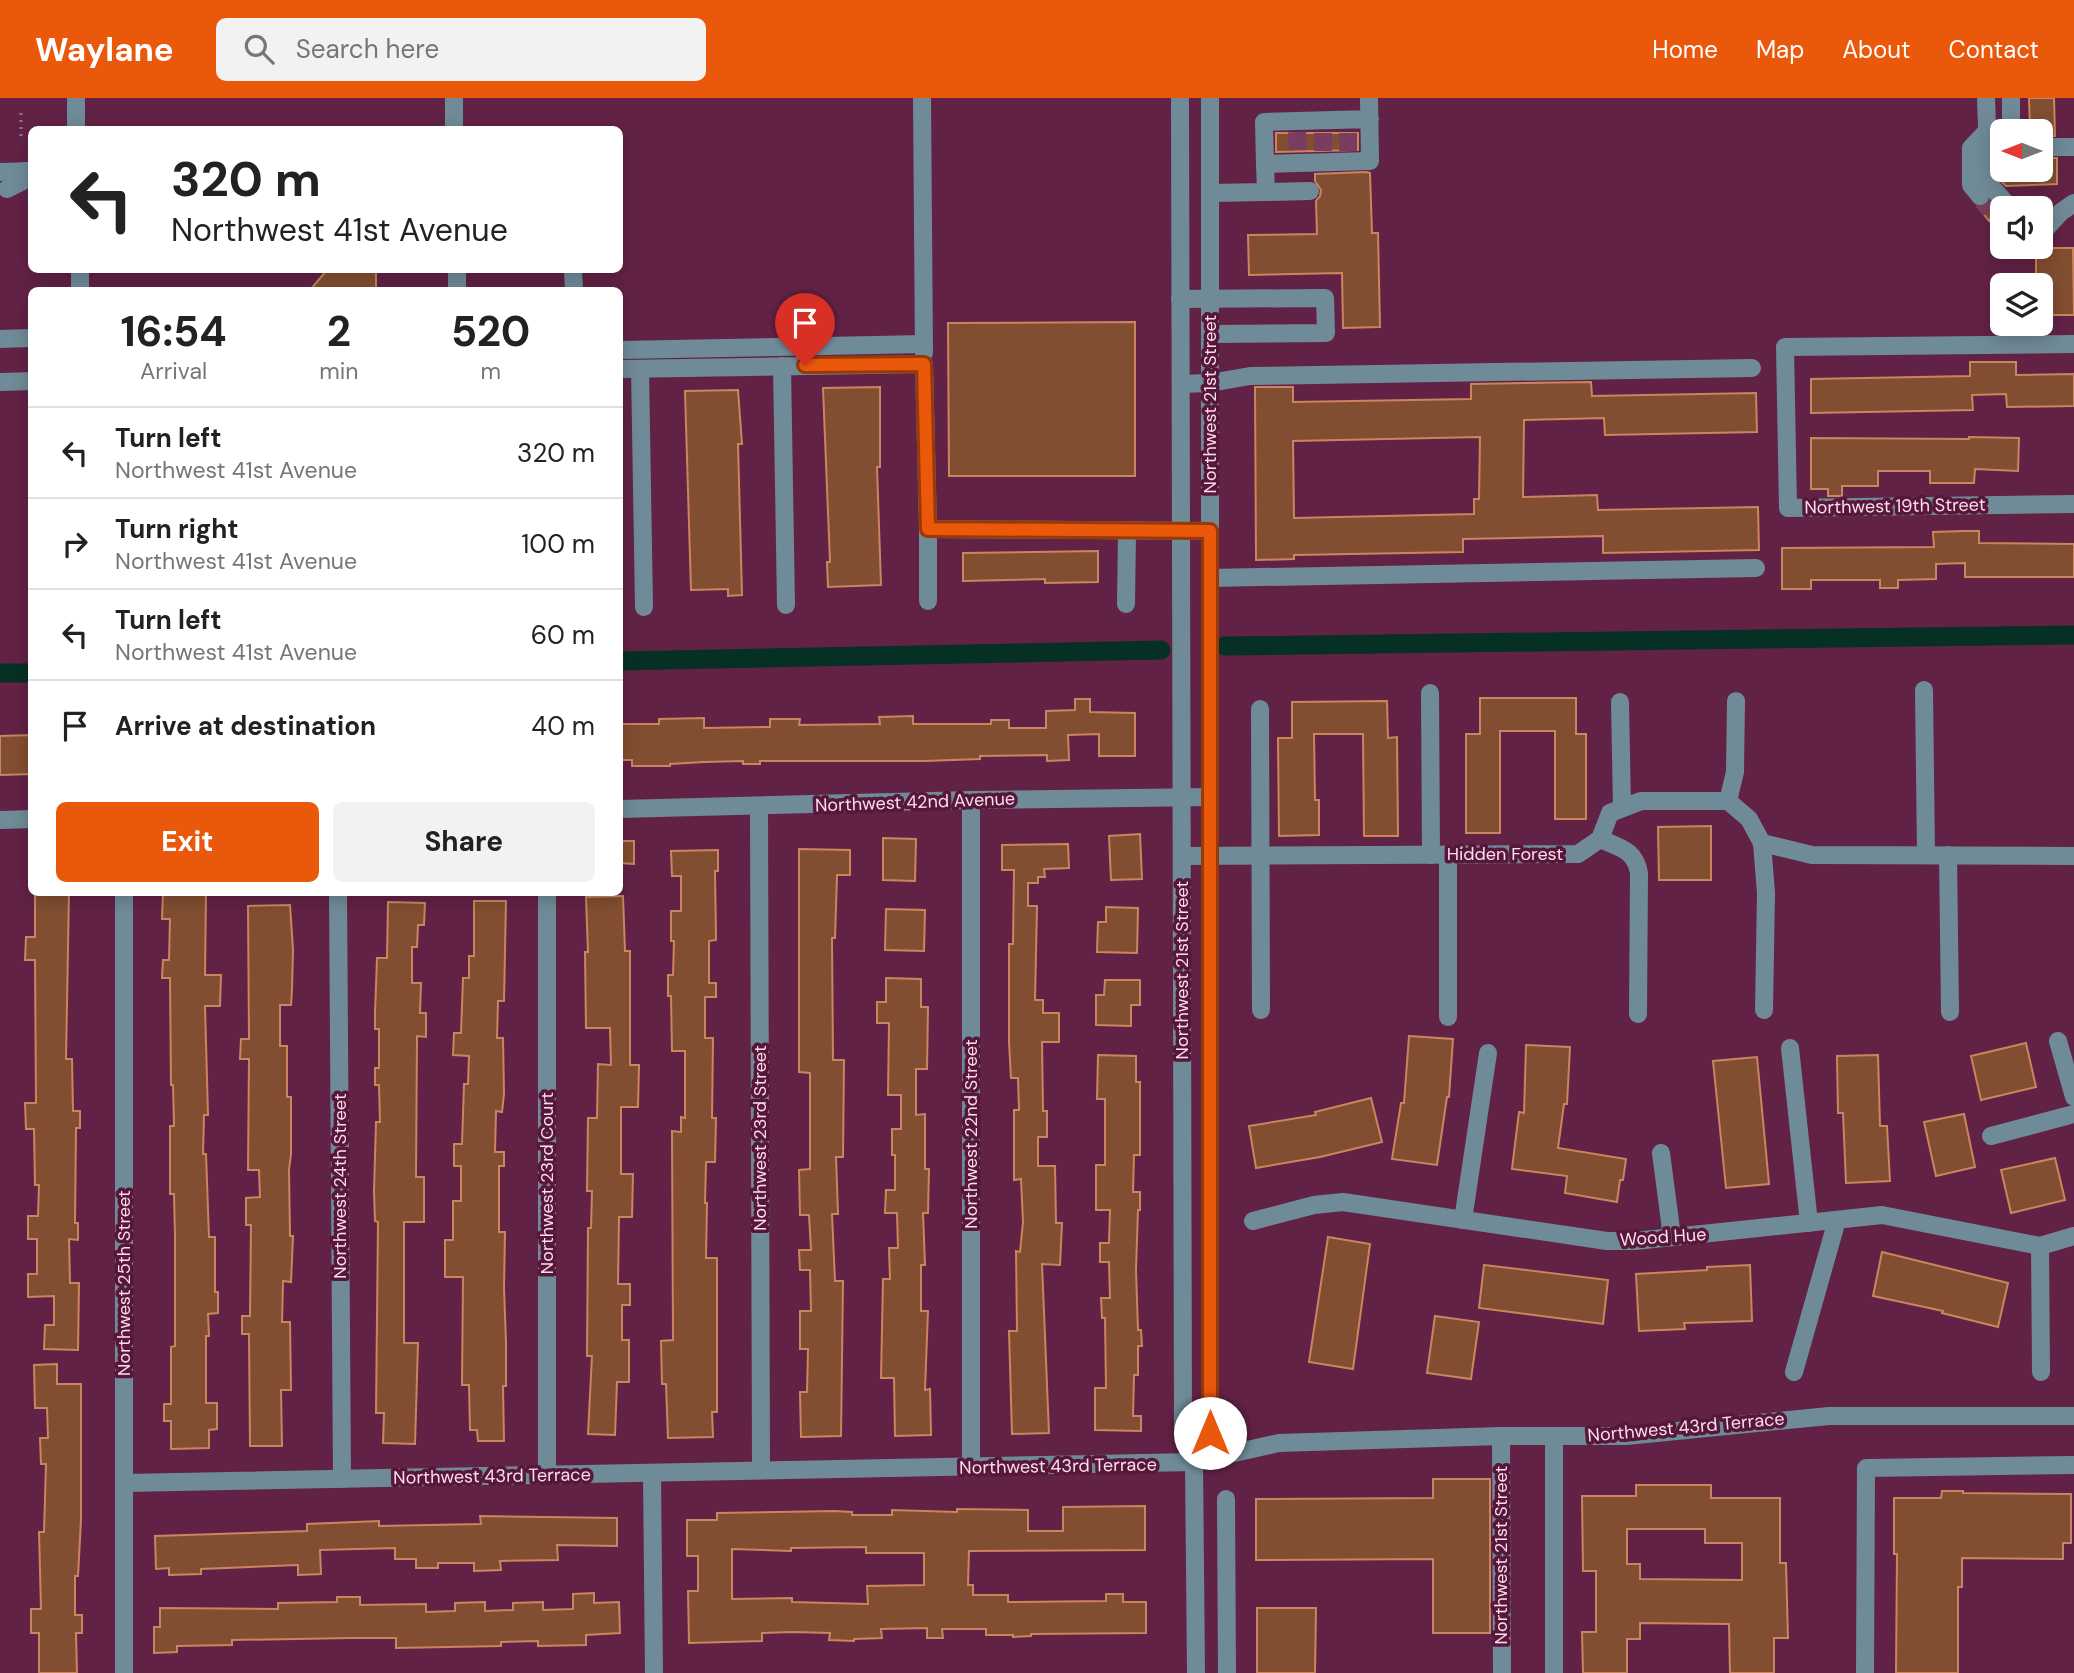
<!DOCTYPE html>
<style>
body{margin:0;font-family:"DM Sans",sans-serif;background:#f2f2f2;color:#222;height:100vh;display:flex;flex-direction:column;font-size:26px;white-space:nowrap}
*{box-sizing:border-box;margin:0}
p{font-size:23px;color:#767676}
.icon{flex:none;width:38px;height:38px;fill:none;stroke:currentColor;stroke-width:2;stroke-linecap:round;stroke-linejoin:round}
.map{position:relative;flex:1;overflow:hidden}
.side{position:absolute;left:28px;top:189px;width:595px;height:609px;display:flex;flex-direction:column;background:#fff;border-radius:10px;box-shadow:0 4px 18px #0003}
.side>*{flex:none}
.guide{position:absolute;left:28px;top:28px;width:595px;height:147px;border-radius:10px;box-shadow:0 4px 18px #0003;background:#fff;color:#222;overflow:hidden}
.needle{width:46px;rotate:270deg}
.controls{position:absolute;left:1990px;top:21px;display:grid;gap:14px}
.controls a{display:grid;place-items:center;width:63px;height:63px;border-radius:10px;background:#fff;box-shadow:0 4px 18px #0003;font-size:35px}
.pin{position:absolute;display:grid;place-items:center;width:60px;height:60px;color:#fff;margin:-72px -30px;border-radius:50% 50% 50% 0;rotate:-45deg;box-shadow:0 0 7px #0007}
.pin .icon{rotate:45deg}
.me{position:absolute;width:77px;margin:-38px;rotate:0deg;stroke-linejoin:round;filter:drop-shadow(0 0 5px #0008)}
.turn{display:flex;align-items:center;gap:24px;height:147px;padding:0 28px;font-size:32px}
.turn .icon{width:91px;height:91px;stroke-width:2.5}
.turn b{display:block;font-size:49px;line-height:60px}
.eta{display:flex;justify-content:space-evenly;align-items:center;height:119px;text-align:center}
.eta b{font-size:42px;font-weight:700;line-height:49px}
.action{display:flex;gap:14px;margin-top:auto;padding:14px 28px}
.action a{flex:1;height:80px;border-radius:10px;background:#ea580c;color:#fff;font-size:28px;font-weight:700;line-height:80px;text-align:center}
.action a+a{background:#f2f2f2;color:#222}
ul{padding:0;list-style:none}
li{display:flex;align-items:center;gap:21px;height:91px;padding:0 28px;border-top:2px solid #e0e0e0}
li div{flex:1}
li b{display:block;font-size:26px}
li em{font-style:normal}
header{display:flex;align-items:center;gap:42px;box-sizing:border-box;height:98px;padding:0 35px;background:#ea580c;color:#fff}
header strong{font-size:33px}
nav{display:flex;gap:38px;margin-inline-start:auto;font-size:24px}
.search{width:490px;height:63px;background:#f2f2f2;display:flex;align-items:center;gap:18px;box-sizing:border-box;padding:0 24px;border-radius:10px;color:#767676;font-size:26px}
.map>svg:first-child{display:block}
</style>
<header>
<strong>Waylane</strong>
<div class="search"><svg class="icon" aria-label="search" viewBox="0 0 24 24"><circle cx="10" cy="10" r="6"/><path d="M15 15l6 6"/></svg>Search here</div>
<nav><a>Home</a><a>Map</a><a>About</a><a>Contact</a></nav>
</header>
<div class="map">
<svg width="2074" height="1575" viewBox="0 0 2074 1575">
<rect width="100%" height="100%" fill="#622246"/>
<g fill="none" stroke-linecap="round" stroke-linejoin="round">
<g stroke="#073024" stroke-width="19">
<polyline points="1225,548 2074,537"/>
<polyline points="620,563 1161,552"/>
<polyline points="0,575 32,575"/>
</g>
</g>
<g fill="#824e31" stroke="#cb855e" stroke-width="2" fill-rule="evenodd">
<polygon points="2029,0 2054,0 2055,38 2040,38 2040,33 2030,33"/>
<polygon points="1276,35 1358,35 1358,52 1276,54"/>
<polygon points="2040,60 2057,60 2057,86 2006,88 2000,82 2000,72 2040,72"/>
<polygon points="1366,74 1370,75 1372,135 1378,135 1380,229 1343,230 1342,175 1249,177 1248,137 1317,136 1316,103 1320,98 1321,92 1315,83 1315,76"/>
<polygon points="1989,104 1998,114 1993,116 1989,123 1978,109 1987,107"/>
<polygon points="2036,150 2073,150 2074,217 2040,217 2040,187 2036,187"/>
<polygon points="327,172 376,172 376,192 310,192"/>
<polygon points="1135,224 1135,378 949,378 948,225"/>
<polygon points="1970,264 2016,264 2016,277 2074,276 2074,308 2007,309 2006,296 1972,297 1973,312 1811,315 1811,281 1970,278"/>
<path d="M1591 284 1592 298 1756 295 1757 334 1605 337 1604 320 1524 322 1523 399 1597 397 1598 412 1758 409 1759 452 1603 455V438L1463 441V454L1294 457V461L1256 462 1255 289H1293V304L1471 301V286ZM1480 339 1479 401H1474V416L1294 420 1293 343Z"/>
<polygon points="880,289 880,369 877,369 881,487 828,489 827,464 830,464 823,290"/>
<polygon points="738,292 742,346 738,346 742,497 728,498 728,491 691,492 685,293"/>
<polygon points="1969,339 2019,340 2018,373 1975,371 1974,385 1930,385 1930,373 1878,373 1878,388 1842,388 1842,398 1828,398 1828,391 1811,391 1811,340 1969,341"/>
<polygon points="1965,433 1979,433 1979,445 2074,446 2074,479 1965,479 1965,465 1936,466 1936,481 1898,482 1898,490 1880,490 1880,482 1811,482 1811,491 1782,491 1782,450 1934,449 1933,434"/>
<polygon points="1098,453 1098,484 1045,485 1045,481 963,483 963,455"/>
<polygon points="1480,600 1576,600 1576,636 1586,636 1586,721 1555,721 1555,633 1500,633 1500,735 1466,735 1466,636 1480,636"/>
<polygon points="1075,601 1090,601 1090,614 1135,615 1135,658 1099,658 1099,636 1068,637 1069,662 1047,663 1047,657 980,658 980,661 925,663 760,663 760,666 743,666 743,663 704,664 670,666 670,668 632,668 632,662 620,662 620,626 659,626 659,621 704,620 704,630 770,629 770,621 800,621 799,627 880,626 879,619 913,618 913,626 991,626 991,622 1009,622 1009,630 1046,630 1046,613 1075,612"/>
<polygon points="1387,603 1388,640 1397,639 1398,738 1364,738 1363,636 1314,636 1315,702 1319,702 1319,737 1279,738 1278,640 1292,640 1292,604"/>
<polygon points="32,637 32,676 0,677 0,638"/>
<polygon points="1711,728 1711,782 1659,782 1658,729"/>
<polygon points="1140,736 1142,781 1111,782 1109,738"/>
<polygon points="883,740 916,741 915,783 883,782"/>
<polygon points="620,743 634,743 634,766 620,765"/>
<polygon points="1068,746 1069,770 1044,771 1045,779 1038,779 1038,785 1028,785 1028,808 1037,808 1035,902 1043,902 1043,915 1059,915 1059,944 1042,944 1043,1013 1047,1013 1047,1039 1038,1039 1038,1068 1055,1068 1056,1125 1062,1125 1060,1167 1042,1166 1049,1335 1012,1336 1009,1233 1017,1233 1016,1153 1020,1154 1023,1124 1021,1081 1014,1082 1014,1012 1019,1012 1018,980 1011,980 1009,944 1009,846 1013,846 1014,772 1002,772 1002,747"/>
<polygon points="799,751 850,752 850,777 837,777 835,840 832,840 833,962 844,962 843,1059 836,1059 838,1116 832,1116 835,1183 843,1183 841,1338 801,1339 800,1294 807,1294 808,1251 800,1251 800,1213 811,1213 810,1172 800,1172 799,1152 811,1152 809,1117 800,1117 799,1072 810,1071 810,975 799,974"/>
<polygon points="718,752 718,773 715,773 716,842 709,843 709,885 716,885 716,899 705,899 705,940 713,940 712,1020 716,1020 715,1064 706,1064 705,1105 707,1105 706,1160 717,1160 717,1314 712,1314 713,1339 668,1340 666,1286 662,1286 661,1243 673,1242 672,1033 681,1034 681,1019 685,1020 685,953 672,953 671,898 668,898 668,877 673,877 674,843 671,843 671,813 681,813 681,778 672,778 671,753"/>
<polygon points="35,794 69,794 66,961 72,961 73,1013 80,1013 80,1030 76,1030 75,1125 78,1125 78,1142 69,1141 70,1185 79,1185 78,1252 44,1251 45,1227 54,1227 54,1198 28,1199 28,1176 37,1176 37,1141 28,1141 28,1118 38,1118 39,1087 35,1087 34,1031 26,1031 25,1005 36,1005 35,862 25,862 26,839 35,839"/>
<polygon points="163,794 206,794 205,877 221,877 220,908 205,908 208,1017 204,1017 203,1056 206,1056 209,1139 215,1139 215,1194 218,1194 218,1215 208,1216 209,1238 206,1238 206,1305 217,1305 217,1331 209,1332 209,1350 171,1351 171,1323 164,1323 164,1306 171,1306 171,1249 175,1248 175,1139 174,1096 170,1096 170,1028 174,1028 173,987 171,987 170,880 162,880 163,862 169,862 170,821 162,821"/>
<polygon points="623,798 625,853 630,853 630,967 639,967 638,1009 621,1009 621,1076 633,1076 632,1119 619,1119 618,1186 630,1186 630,1207 622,1207 622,1242 629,1242 629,1284 617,1284 615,1337 588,1336 592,1258 587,1258 588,1130 591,1130 592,1093 587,1093 588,1020 597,1020 598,966 611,967 610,930 586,930 585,854 588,854 586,799"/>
<polygon points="474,803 506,803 504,903 498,903 497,940 503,940 504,996 502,1014 496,1013 495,1054 504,1054 504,1068 499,1068 499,1134 505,1134 504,1190 506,1245 506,1288 503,1288 504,1343 478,1343 477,1332 470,1332 469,1287 462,1287 463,1179 445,1179 445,1142 453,1142 453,1103 461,1103 461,1068 454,1068 454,1046 462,1046 464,986 468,986 469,958 453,957 454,935 461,935 463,880 469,880 469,858 474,858"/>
<polygon points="388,804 425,805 424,827 418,827 417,849 412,849 412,885 421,885 420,915 426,915 426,939 417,938 416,1079 424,1079 424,1124 404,1124 404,1245 418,1245 415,1346 383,1345 384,1315 376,1315 378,1124 375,1123 374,1093 376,1024 380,1024 379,987 375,987 375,970 379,970 379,931 375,931 375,915 377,860 387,860"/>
<polygon points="290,807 293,852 292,891 291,907 280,907 280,948 287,948 287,999 291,999 291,1056 289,1072 290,1138 293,1138 291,1184 283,1183 282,1224 290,1224 291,1292 281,1292 282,1348 250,1348 249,1236 242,1236 242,1218 250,1218 251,1127 246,1127 246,1100 260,1099 259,1072 248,1072 249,961 240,961 241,941 249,941 248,808"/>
<polygon points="1106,809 1138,810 1137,855 1097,854 1098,824 1106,824"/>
<polygon points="886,811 925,812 924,853 885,852"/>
<polygon points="886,880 921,881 921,909 928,909 927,971 916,971 916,1017 925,1016 925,1071 929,1071 928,1115 923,1115 925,1167 921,1167 921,1213 928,1213 925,1292 930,1291 931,1337 895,1338 894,1280 881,1280 883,1181 890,1181 889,1150 898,1150 897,1115 885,1115 886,1092 895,1092 895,1057 892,1057 892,1031 901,1031 901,997 888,997 889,925 877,925 877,904 886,904"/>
<polygon points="1105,882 1140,882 1140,907 1131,907 1131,928 1096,927 1096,897 1104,897"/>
<polygon points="1409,938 1453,941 1449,999 1447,999 1437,1067 1392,1061 1401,1005 1404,1005"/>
<polygon points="2026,945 2036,989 1981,1002 1971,958"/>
<polygon points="1526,947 1570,949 1567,1006 1564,1006 1558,1050 1626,1061 1623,1082 1620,1082 1617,1104 1565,1095 1567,1078 1512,1071 1519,1014 1524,1015"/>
<polygon points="1098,957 1136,958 1136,984 1140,984 1140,1057 1134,1057 1133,1094 1140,1094 1140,1112 1138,1112 1136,1172 1138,1232 1141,1232 1142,1248 1138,1248 1138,1277 1134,1277 1133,1318 1141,1318 1141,1333 1095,1332 1095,1290 1106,1290 1105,1220 1102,1220 1101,1200 1110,1200 1109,1164 1100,1164 1100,1145 1109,1145 1110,1112 1096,1112 1096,1067 1105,1067 1105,1001 1097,1001"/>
<polygon points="1878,957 1880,1028 1887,1028 1890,1083 1846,1085 1843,1015 1838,1015 1837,958"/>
<polygon points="1757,959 1769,1086 1726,1090 1713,963"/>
<polygon points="1371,1000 1382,1044 1320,1059 1256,1070 1249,1028 1316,1017 1315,1014"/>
<polygon points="1964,1016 1975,1069 1936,1078 1924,1024"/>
<polygon points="2055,1060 2065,1102 2011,1115 2001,1072"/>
<polygon points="1328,1139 1370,1146 1353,1271 1309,1264"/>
<polygon points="1882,1154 2008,1185 1998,1229 1942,1215 1943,1213 1873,1198"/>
<polygon points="1484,1167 1608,1182 1603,1226 1479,1210"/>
<polygon points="1750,1167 1752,1223 1684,1225 1685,1231 1639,1233 1636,1176 1707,1172 1707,1169"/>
<polygon points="1435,1218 1479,1224 1471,1281 1427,1275"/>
<polygon points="57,1266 57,1286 81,1286 81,1422 78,1478 75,1478 75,1517 82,1517 82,1535 76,1535 77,1575 39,1575 39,1535 31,1535 31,1511 41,1511 39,1434 44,1434 46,1366 41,1366 40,1340 48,1340 47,1310 35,1310 34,1267"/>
<polygon points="1433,1381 1490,1381 1490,1535 1433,1535 1433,1461 1256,1462 1256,1401 1433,1400"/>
<path d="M1636 1387H1711V1400H1780V1465H1786L1788 1540H1774V1575H1730L1729 1526 1640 1525V1541H1627V1575H1583L1582 1534H1596V1473H1583L1582 1398H1636ZM1627 1431H1705V1445H1742V1482L1640 1481V1466H1627Z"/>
<polygon points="1942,1393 1963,1393 1963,1395 2071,1396 2071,1445 2063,1445 2063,1461 1962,1460 1962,1489 1958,1489 1958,1575 1896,1575 1897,1456 1894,1456 1894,1400 1941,1400"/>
<path d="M1145 1408V1452L969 1453 968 1487H973V1497H1008V1504L1106 1503V1496H1123V1504H1146V1535L1031 1536V1538L1013 1539V1537H986V1531H942L943 1540H927V1530L881 1531 882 1540 854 1541V1543L829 1542 830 1535 793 1534 762 1535V1543L689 1545 688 1493H698V1458H687V1422H717V1415L834 1413 852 1414V1417H892V1412L957 1414V1411L1028 1412V1433H1063V1409ZM866 1449V1455H924V1487L867 1488 868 1506 792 1504V1500L732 1501V1451L791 1453V1450Z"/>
<polygon points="480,1418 617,1420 617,1448 557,1447 558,1462 500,1463 501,1472 474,1473 474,1465 438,1465 438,1470 416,1470 416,1461 395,1461 395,1450 320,1452 321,1476 298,1477 298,1467 201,1471 201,1476 169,1477 169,1470 156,1471 155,1438 307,1433 307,1426 379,1423 379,1428 481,1426"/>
<polygon points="594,1495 594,1505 619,1504 620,1535 586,1537 586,1547 538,1548 538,1543 501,1544 501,1548 396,1550 396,1540 350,1540 232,1542 232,1547 177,1548 177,1554 154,1555 154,1529 160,1529 160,1510 278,1511 278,1505 337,1504 337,1499 360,1499 360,1507 426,1506 426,1514 455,1513 455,1505 485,1504 485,1513 513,1512 513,1505 543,1504 543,1512 573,1511 573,1496"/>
<polygon points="1257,1510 1316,1510 1315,1575 1257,1575"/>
</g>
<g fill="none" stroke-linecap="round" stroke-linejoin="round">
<g stroke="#793e5f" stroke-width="18" stroke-dasharray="18 9" stroke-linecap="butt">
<polyline points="1297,34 1298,55"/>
<polyline points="1323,35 1323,55"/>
<polyline points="1348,35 1348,55"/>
<polyline points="1980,98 2000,125"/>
</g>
<polyline stroke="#9b6682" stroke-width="3.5" stroke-dasharray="2 5" stroke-linecap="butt" points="21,15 21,43"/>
<g stroke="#708b98" stroke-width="18">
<polyline points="76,0 76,32"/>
<polyline points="454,0 454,32"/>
<polyline points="922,0 924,255"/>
<polyline points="1180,0 1183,1335 1194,1364 1196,1575"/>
<polyline points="1369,0 1370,63 1265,66 1264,24 1370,21"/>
<polyline points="1986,0 1989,86 2010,110"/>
<polyline points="2011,0 2011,33"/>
<polyline points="2040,49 2074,49"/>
<polyline points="0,74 32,73"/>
<polyline points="7,91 23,83 26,73"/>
<polyline points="1266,94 1310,93"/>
<polyline points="1210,95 1266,94 1265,66"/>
<polyline points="1980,98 1971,87 1971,50 1987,33"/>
<polyline points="2000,125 2002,128"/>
<polyline points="2040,137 2061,114 2074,105"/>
<polyline points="80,172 80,192"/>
<polyline points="457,172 457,192"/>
<polyline points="573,172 574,192"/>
<polyline points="1180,201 1325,200 1326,235 1210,236"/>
<polyline points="0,241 32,240"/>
<polyline points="2074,246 1785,249 1788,410 2074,406"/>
<polyline points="620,252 924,246"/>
<polyline points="782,268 786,507"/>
<polyline points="620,271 924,266 928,431 1210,433"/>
<polyline points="640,271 644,509"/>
<polyline points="0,284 32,283"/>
<polyline points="1181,286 1210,285 1250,278 1752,270"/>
<polyline points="928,431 928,503"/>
<polyline points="1210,480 1756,470"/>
<polyline points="1126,506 1127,433"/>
<polyline points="1924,592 1926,757"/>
<polyline points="1430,595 1431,757"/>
<polyline points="1620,604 1622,710"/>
<polyline points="1260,611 1261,912"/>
<polyline points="1728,703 1735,674 1736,603"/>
<polyline points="759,709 761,1371"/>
<polyline points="620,711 971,702 1210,699"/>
<polyline points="0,722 32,721"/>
<path d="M1600 741C1621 750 1635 752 1639 775L1638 916"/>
<polyline points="1762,745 1766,795 1764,912"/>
<polyline points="1948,757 1950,914"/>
<polyline points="1182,758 1578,756 1600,741 1610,715 1641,703 1728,703 1749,721 1762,745 1812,757 2074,758"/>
<polyline points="124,794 124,1575"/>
<polyline points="338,794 342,1381"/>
<polyline points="547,794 547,1375"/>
<polyline points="1448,919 1448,756"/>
<polyline points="2058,943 2074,999"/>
<polyline points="1790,950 1809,1125"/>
<polyline points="1991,1038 2074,1016"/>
<polyline points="1661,1055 1672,1139"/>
<polyline points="1463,1122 1488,955"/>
<polyline points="1253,1123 1314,1107 1343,1104 1607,1143 1635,1143 1882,1117 2040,1148 2074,1138"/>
<polyline points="2040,1148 2041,1274"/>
<polyline points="1794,1274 1837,1122"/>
<polyline points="1501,1338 1502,1575"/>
<polyline points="1194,1364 1210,1335 1210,0"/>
<polyline points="971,1370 971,702"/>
<polyline points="652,1376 654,1575"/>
<polyline points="124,1385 1194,1364 1279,1345 1501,1338 1626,1338 1829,1318 2074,1318"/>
<polyline points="1226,1401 1227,1575"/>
<polyline points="1554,1575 1554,1338"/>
<polyline points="1865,1575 1866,1370 2074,1367"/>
</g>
</g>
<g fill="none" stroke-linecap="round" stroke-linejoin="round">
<g stroke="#983908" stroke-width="18">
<polyline id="route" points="805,267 924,266 928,431 1210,433 1210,1335"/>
</g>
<use href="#route" stroke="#ea580c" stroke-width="12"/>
</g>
<g text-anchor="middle" stroke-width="7" stroke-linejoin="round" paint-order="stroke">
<g font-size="18" fill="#fcdbea" stroke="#56173b">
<text transform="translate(1210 306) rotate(-90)" y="6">Northwest 21st Street</text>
<text transform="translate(1895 408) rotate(-1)" y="6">Northwest 19th Street</text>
<text transform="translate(915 704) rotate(-2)" y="6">Northwest 42nd Avenue</text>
<text x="1505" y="762">Hidden Forest</text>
<text transform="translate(1182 872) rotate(-90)" y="6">Northwest 21st Street</text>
<text transform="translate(971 1036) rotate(-90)" y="6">Northwest 22nd Street</text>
<text transform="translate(760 1040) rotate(-90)" y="6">Northwest 23rd Street</text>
<text transform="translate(547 1085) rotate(-90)" y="6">Northwest 23rd Court</text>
<text transform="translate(340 1088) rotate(-90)" y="6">Northwest 24th Street</text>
<text transform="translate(1663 1139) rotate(-4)" y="6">Wood Hue</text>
<text transform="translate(124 1185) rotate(-90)" y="6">Northwest 25th Street</text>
<text transform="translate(1686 1329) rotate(-5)" y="6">Northwest 43rd Terrace</text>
<text transform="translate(1058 1368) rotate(-1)" y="6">Northwest 43rd Terrace</text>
<text transform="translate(492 1378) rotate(-1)" y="6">Northwest 43rd Terrace</text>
<text transform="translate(1501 1457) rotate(-90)" y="6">Northwest 21st Street</text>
</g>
</g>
</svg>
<div class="controls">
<a><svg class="needle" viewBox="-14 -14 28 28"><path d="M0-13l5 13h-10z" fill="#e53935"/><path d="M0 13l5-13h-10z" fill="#767676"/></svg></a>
<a><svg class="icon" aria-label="sound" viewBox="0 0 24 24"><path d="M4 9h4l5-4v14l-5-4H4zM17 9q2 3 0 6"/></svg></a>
<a><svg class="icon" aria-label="layers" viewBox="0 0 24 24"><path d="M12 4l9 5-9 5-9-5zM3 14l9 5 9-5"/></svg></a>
</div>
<div class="pin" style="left:805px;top:267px;background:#d93025"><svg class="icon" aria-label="arrive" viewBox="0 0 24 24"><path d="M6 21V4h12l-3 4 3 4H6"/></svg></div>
<svg class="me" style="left:1210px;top:1335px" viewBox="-20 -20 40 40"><circle r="19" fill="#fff"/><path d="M0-13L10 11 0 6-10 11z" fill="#ea580c"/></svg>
<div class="guide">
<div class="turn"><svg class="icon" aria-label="left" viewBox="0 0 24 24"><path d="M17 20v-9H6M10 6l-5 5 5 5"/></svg><div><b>320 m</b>Northwest 41st Avenue</div></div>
</div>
<section class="side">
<div class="eta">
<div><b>16:54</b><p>Arrival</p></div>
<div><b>2</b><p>min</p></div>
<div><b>520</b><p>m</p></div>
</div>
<ul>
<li><svg class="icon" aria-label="left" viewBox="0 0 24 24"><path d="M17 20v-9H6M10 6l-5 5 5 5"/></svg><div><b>Turn left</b><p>Northwest 41st Avenue</p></div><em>320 m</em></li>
<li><svg class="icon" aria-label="right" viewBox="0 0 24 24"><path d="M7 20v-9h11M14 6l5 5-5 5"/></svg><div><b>Turn right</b><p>Northwest 41st Avenue</p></div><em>100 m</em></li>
<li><svg class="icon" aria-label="left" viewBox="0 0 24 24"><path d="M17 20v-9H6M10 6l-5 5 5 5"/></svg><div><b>Turn left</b><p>Northwest 41st Avenue</p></div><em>60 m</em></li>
<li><svg class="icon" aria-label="arrive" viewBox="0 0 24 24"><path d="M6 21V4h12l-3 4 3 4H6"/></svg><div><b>Arrive at destination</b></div><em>40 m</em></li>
</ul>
<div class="action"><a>Exit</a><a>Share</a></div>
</section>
</div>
